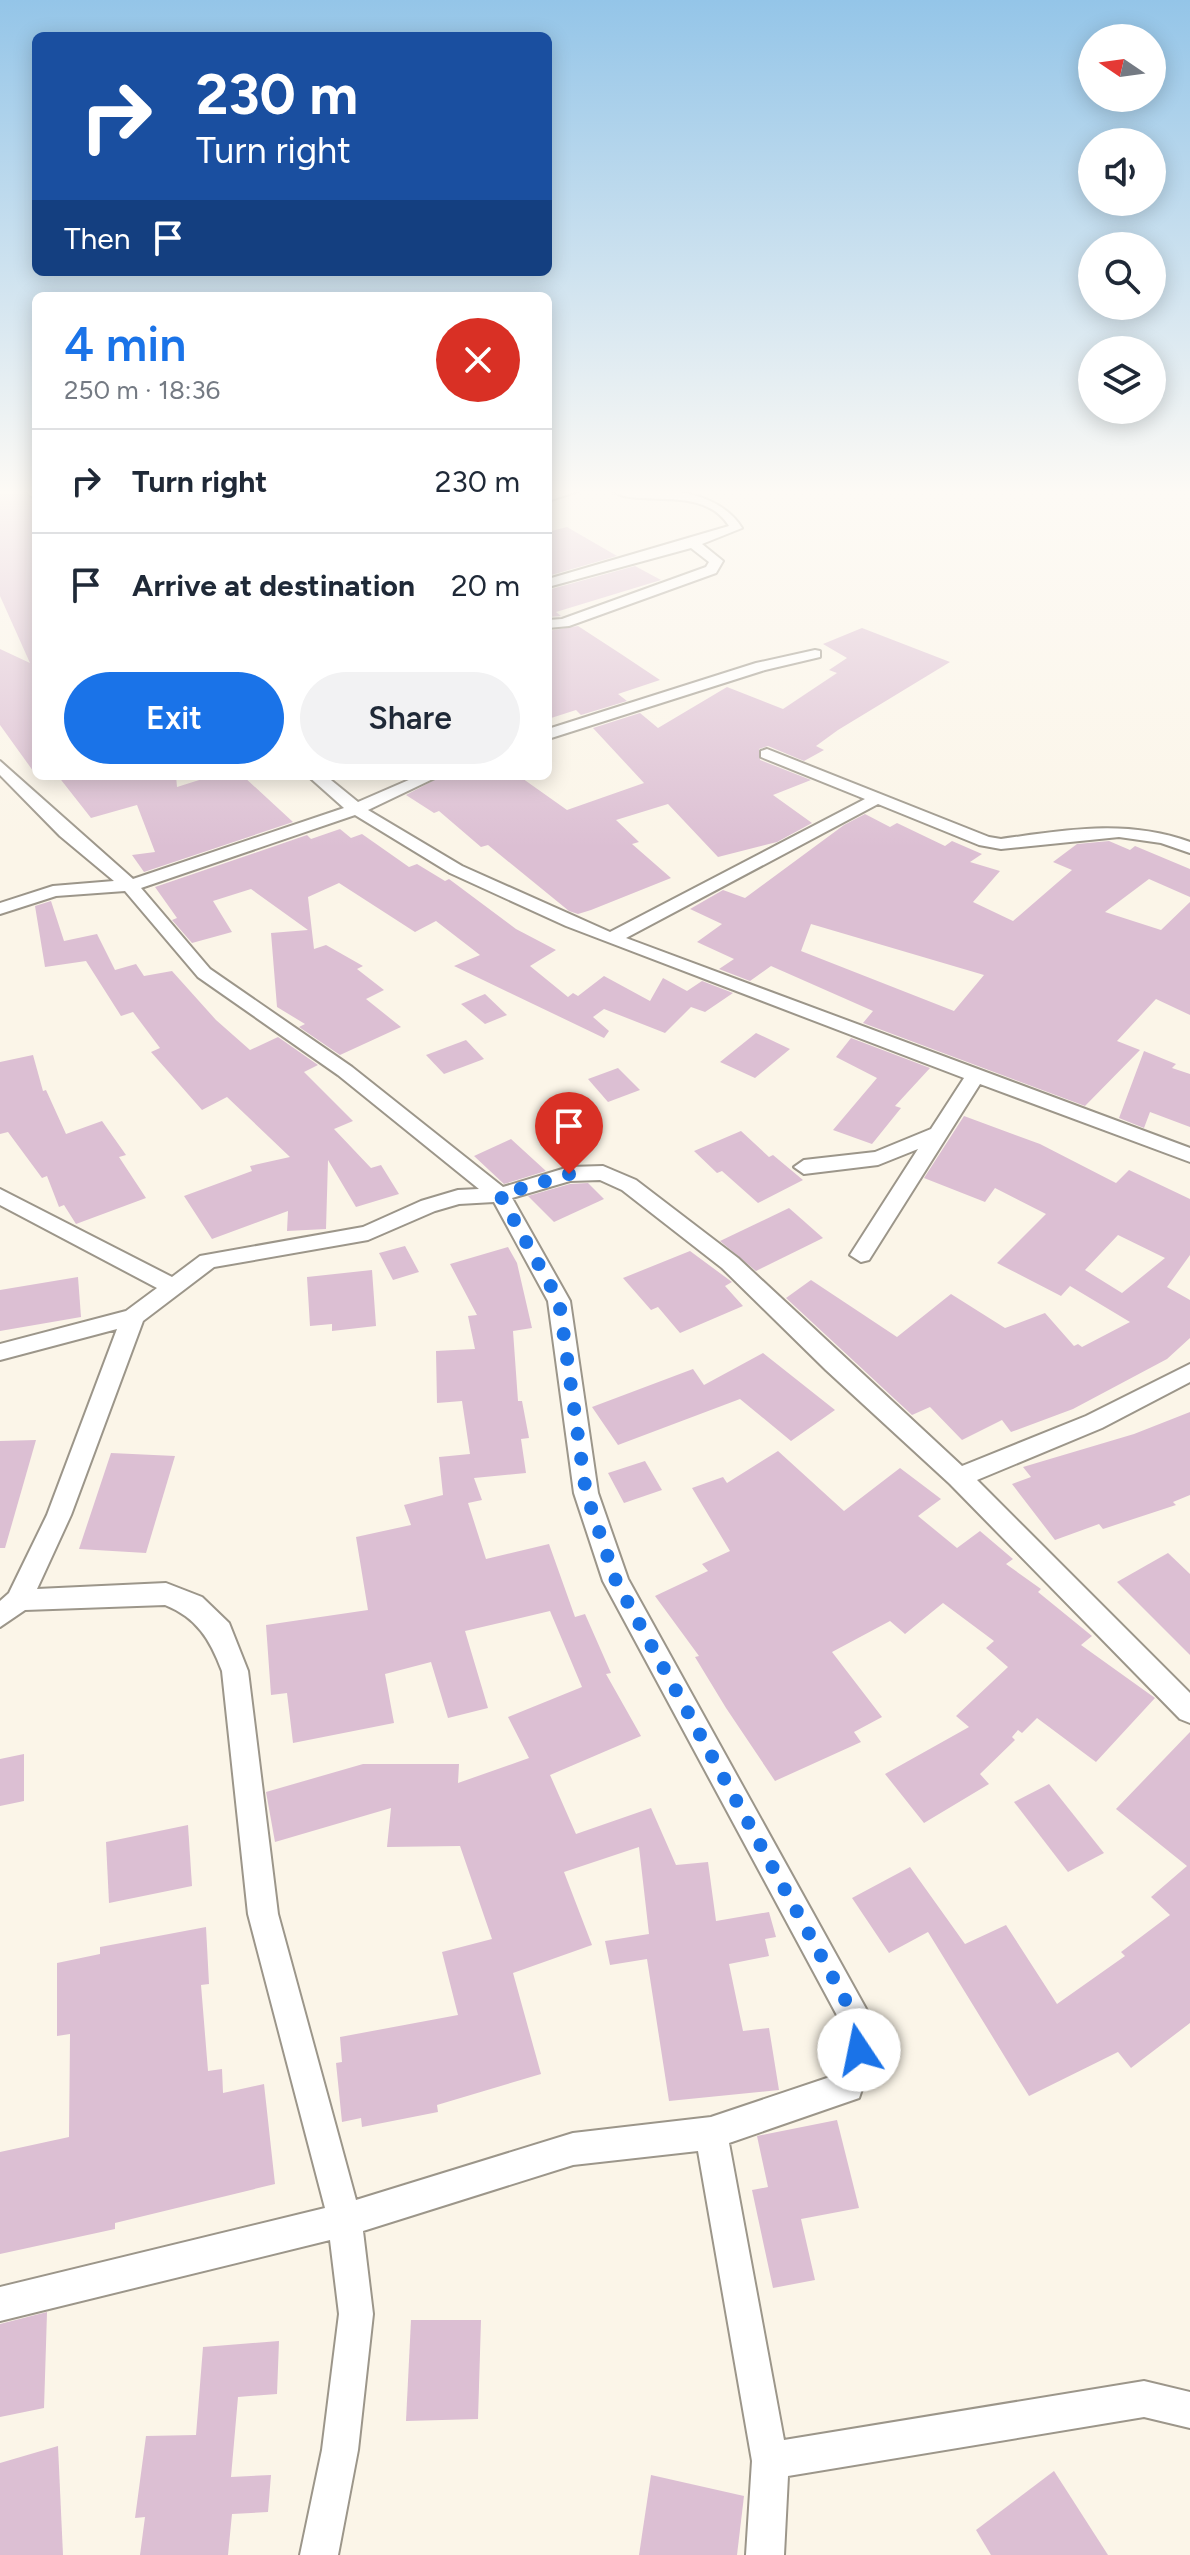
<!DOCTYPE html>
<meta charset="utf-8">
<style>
body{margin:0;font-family:Figtree,sans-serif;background:#f2f2f3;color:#1f2937;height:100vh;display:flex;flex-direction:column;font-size:30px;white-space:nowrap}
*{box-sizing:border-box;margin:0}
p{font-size:26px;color:#747a83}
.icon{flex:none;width:44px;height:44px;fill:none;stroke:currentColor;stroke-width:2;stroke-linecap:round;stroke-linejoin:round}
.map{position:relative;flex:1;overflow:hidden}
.sheet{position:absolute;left:32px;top:292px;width:520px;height:488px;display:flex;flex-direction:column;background:#fff;border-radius:12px;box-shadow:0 4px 20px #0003}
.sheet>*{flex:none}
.guide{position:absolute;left:32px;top:32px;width:520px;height:244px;border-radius:12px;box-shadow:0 4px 20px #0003;background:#1a4fa0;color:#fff;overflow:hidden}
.needle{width:52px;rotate:283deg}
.tools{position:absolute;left:1078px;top:24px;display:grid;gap:16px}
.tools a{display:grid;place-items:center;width:88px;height:88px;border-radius:50%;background:#fff;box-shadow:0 4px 20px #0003;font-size:40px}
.pin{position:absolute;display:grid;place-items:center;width:68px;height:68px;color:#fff;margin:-82px -34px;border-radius:50% 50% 50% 0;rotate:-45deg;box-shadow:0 0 8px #0007}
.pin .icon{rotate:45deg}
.me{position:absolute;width:88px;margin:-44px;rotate:349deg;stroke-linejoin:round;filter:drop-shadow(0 0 6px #0008)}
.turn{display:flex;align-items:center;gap:28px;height:168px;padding:0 32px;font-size:36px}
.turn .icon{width:104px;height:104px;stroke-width:2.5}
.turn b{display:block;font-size:56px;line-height:68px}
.then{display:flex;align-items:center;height:76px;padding:0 32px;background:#0003;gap:16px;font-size:30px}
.round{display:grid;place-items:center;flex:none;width:84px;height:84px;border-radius:42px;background:#f2f2f3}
.head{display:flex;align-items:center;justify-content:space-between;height:136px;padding:0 32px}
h1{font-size:48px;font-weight:600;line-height:60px;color:#1a73e8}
.cta{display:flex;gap:16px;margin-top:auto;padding:16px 32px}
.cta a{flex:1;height:92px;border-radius:48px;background:#1a73e8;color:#fff;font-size:32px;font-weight:600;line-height:92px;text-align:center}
.cta a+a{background:#f2f2f3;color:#1f2937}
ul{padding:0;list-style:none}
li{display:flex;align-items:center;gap:24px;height:104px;padding:0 32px;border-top:2px solid #e0e1e3}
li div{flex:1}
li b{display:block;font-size:30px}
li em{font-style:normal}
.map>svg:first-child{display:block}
</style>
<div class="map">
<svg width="1190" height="2555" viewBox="0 0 1190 2555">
<rect width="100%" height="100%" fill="#fbf5e8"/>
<g fill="#dcbfd3" fill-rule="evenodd">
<polygon points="15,491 22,491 33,501 36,532 36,775 0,725 0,649 30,663 0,596 0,495"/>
<polygon points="567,527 617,556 548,576 548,532"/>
<polygon points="635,566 661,580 556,612 561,616 548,617 548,590"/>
<polygon points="578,626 621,654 660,680 618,694 627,701 581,715 576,710 548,719 548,631"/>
<polygon points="862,628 950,662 838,730 816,746 824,750 804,761 768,746 759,749 760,760 811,780 773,795 812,823 777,842 718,857 668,804 616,820 639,842 632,844 671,878 591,910 578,914 569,911 488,845 481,847 439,811 434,813 406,795 442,776 519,776 567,810 644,783 593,728 640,713 658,728 727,687 783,709 837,673 829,670 847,658 823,644"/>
<polygon points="58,776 176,776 177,787 212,776 243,776 293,822 144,872 132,855 155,852 137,805 91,818"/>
<path d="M865 814 890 827 897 823 945 846 952 841 982 854 970 862 1000 871 973 902 1013 921 1072 870 1053 862 1077 844 1109 841 1130 850 1135 846 1190 869V897L1149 879 1105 912 1161 930 1190 902V1015L1156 999 1117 1041 1140 1050 1085 1106 863 1023 873 1011 771 966 750 981 719 969 734 959 697 942 722 924 690 909 723 890 745 898 844 825ZM811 924 984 975 954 1011 801 951Z"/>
<polygon points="340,829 351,838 362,834 409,867 417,864 445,881 449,879 516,929 556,950 530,966 568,997 573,993 578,996 604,976 650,1001 663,978 687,991 702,981 733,993 705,1012 691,1007 665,1033 604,1009 593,1017 609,1031 604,1038 454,966 480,955 436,921 415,932 339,883 308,897 314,949 326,945 363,966 357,969 384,990 366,999 401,1027 340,1055 299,1027 305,1024 277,1007 271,933 308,930 251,889 213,901 232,932 192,943 172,920 177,918 155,887 307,835 311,839"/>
<polygon points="51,901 64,941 97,934 115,970 136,964 144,976 172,971 216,1020 250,1050 278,1037 318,1065 304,1072 353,1121 334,1129 371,1168 381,1165 399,1194 356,1207 328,1160 326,1229 287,1231 288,1211 212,1239 184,1196 252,1171 250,1166 290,1157 227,1097 202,1110 151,1052 160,1048 133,1012 121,1016 86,961 45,967 35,906"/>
<polygon points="485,994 507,1015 485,1024 461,1004"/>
<polygon points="756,1033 790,1049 755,1078 720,1062"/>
<polygon points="851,1038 930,1068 895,1106 901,1108 872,1144 833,1130 877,1078 836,1057"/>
<polygon points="466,1040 484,1059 444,1074 426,1055"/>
<polygon points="1144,1051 1176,1064 1172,1068 1190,1074 1190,1127 1150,1112 1144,1128 1119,1118"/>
<polygon points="33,1055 43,1091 46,1090 66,1134 102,1121 126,1155 119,1157 146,1198 76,1224 64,1205 59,1207 47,1176 42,1178 8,1132 0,1134 0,1062"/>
<polygon points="618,1068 640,1090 608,1102 588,1079"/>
<path d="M964 1116 1040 1144 1116 1183 1129 1170 1190 1199V1255L1167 1287 1190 1300V1338L1167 1359 1073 1409 1011 1432 1002 1420 962 1440 930 1407 912 1415 786 1298 811 1280 897 1337 951 1294 1005 1328 1045 1313 1074 1346 1078 1344 1082 1347 1130 1322 1070 1286 1061 1296 997 1263 1046 1214 995 1188 985 1202 924 1178ZM1118 1235 1165 1258 1122 1293 1085 1270Z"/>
<polygon points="741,1131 769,1157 773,1155 803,1180 758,1203 722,1171 717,1173 694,1151"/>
<polygon points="511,1139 523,1150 546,1171 504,1184 474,1156"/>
<polygon points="588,1183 604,1199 554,1222 528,1196 570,1184"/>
<polygon points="789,1208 823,1238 756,1271 720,1241"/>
<polygon points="405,1246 419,1272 393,1280 379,1253"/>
<polygon points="508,1247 517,1263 532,1328 513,1331 518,1401 522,1401 529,1438 521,1439 526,1473 474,1478 482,1500 468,1503 486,1559 549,1544 575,1617 585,1614 611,1673 606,1674 641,1736 550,1775 576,1834 651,1808 676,1865 708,1862 716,1921 769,1912 776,1937 765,1939 769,1956 729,1964 743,2031 769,2028 779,2090 669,2101 647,1959 610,1965 605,1941 649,1934 639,1847 564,1872 592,1945 513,1973 541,2074 437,2105 438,2112 362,2127 361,2118 342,2122 336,2063 342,2062 340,2037 458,2015 442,1952 492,1939 460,1846 387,1847 391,1808 275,1842 266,1792 363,1764 459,1764 458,1783 529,1758 508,1717 582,1687 550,1611 465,1631 488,1708 448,1718 431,1662 385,1674 394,1723 293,1743 287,1693 271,1695 266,1625 368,1610 356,1537 411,1525 404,1505 443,1495 439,1457 470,1454 462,1401 437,1403 436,1351 475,1349 468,1316 477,1315 450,1264"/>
<polygon points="690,1251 732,1282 725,1286 743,1306 680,1333 658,1307 651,1310 623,1278"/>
<polygon points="372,1270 376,1326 332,1331 332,1324 310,1326 307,1277"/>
<polygon points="78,1277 81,1317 0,1331 0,1290"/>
<polygon points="763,1353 835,1410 791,1441 740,1399 618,1445 592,1407 693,1369 704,1385"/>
<polygon points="1190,1412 1190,1495 1173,1502 1176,1505 1103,1529 1099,1524 1055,1540 1012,1484 1031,1477 1023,1467 1134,1434"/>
<polygon points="36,1440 5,1548 0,1548 0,1441"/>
<polygon points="778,1451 844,1511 900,1468 941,1499 918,1516 957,1548 980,1531 1013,1559 1006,1564 1041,1589 1038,1592 1092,1636 1081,1645 1155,1698 1096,1762 1037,1718 1022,1733 1018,1730 1012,1737 1015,1740 980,1774 989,1784 924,1823 885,1774 969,1727 956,1716 1008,1667 986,1648 994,1641 943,1603 905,1634 890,1621 832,1652 882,1717 854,1732 861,1742 775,1781 726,1708 695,1657 699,1656 655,1596 708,1571 702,1564 730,1551 692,1488 723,1477 727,1483"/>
<polygon points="111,1453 175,1456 146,1553 79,1549"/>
<polygon points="645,1461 662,1490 624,1503 608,1473"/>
<polygon points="1168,1553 1190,1574 1190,1655 1117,1582"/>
<polygon points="1190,1732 1190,2023 1131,2068 1118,2052 1029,2096 928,1932 889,1953 852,1898 910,1867 965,1944 1006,1925 1057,2004 1125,1956 1121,1952 1170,1915 1151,1897 1187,1866 1116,1809"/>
<polygon points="24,1754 24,1801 0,1806 0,1759"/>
<polygon points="1049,1784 1104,1853 1068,1872 1014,1802"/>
<polygon points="188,1825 192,1886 109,1903 106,1842"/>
<polygon points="206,1927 209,1984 201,1985 208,2071 222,2069 223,2093 264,2084 275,2184 115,2223 115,2229 0,2254 0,2152 69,2137 70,2034 57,2036 57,1963 100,1954 100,1947"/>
<polygon points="837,2120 859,2208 801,2219 815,2280 773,2288 752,2190 768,2187 757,2136"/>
<polygon points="47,2312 44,2408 0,2417 0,2324"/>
<polygon points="411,2320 481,2320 478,2419 406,2421"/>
<polygon points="279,2341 277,2394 238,2397 231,2477 271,2475 268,2512 232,2514 228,2555 140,2555 145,2517 135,2518 146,2436 196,2435 203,2347"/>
<polygon points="58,2446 63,2555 0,2555 0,2463"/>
<polygon points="1054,2471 1108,2555 991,2555 976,2530"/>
<polygon points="651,2475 744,2496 737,2555 639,2555"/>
</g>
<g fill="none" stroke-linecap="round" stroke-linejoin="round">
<g stroke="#9c968a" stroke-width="4">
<g id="street">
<polygon points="25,491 36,491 36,500"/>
<polygon points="559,491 578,491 548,501 548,493"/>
<path d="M613 491C657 488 716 487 742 528L702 544 723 561 716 573 569 626 548 628V620L562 619 706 567 709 562 691 548 548 587V579L729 526C702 483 639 509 613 491Z"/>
<polygon points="815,650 820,651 820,657 765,670 548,739 548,729 756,663"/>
<path d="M767 749 989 837 1001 839C1066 830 1127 819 1190 842V853L1161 843 1119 837 1001 849 979 845 878 804 626 938 1190 1148V1162L980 1084 869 1260 861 1262 850 1255 918 1149 878 1165 804 1174 794 1167 804 1160 875 1152 931 1129 964 1078 566 926 450 873 355 815 141 888 210 969 352 1067 503 1187 569 1167 603 1166 636 1180 738 1258 962 1466 1086 1416 1190 1364V1382L1102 1428 977 1480 1190 1693V1723L1180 1719 950 1484 826 1370 722 1268 622 1190 600 1180 570 1181 512 1198 570 1301 598 1493 628 1579 870 2016 875 2050 859 2098 729 2143 784 2440 1144 2381 1190 2392V2428L1144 2417 788 2476 784 2555H746L752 2461 698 2151 573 2165 363 2231 373 2314 358 2450 338 2555H300L322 2450 339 2314 330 2240 0 2321V2287L325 2208 248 1914 222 1671C210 1639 197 1618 165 1605L25 1610 0 1627V1601L9 1593 47 1515 117 1329 0 1360V1344L126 1311 157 1288 0 1205V1189L172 1277 200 1256 363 1227 421 1201 458 1190 479 1189 338 1075 198 977 125 891 56 896 0 914V903L53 886 114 881 60 836 0 775V761L133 879 344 808 308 776H326L358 802 418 776H439L368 810 462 866 610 932 865 799 761 757V751ZM494 1202 548 1301 574 1493 603 1581 839 2019 843 2050 836 2075 711 2117 573 2133 356 2200 278 1914 248 1671 229 1623 202 1597 166 1583 37 1589 71 1515 143 1321 214 1267 368 1240 435 1211 459 1204Z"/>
</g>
</g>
<use href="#street" fill="#fff" fill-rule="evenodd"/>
</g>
<linearGradient id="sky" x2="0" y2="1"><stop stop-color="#94c5e8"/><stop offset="0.58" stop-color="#fdfaf5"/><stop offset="1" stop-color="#fdfaf5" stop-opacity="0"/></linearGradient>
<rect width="1190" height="848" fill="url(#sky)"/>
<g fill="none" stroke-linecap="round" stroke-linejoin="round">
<polyline stroke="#1a73e8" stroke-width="14" stroke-dasharray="0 25.2" points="569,1174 500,1195 559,1301 586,1493 616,1581 854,2016 859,2050"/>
</g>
</svg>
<div class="tools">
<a><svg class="needle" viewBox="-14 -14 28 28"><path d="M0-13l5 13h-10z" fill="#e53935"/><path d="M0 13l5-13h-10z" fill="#747a83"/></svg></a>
<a><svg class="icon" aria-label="sound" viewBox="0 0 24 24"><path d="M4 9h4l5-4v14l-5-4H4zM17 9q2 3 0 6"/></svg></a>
<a><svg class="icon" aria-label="search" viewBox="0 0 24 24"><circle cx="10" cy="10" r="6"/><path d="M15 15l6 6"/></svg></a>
<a><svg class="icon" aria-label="layers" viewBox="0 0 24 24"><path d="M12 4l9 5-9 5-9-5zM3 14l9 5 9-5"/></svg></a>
</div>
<div class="pin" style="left:569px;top:1174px;background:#d93025"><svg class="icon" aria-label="arrive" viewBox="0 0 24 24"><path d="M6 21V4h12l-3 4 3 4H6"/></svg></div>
<svg class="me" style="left:859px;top:2050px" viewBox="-20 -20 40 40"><circle r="19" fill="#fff"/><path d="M0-13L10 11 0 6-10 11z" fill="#1a73e8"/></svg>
<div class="guide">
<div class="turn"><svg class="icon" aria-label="right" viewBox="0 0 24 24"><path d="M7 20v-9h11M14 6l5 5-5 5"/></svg><div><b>230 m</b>Turn right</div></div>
<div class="then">Then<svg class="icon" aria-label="arrive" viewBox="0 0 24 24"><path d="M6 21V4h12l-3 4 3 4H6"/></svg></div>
</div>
<section class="sheet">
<div class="head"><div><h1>4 min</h1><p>250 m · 18:36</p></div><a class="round" style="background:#d93025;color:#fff"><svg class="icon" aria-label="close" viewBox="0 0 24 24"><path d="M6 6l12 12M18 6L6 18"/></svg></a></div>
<ul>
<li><svg class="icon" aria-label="right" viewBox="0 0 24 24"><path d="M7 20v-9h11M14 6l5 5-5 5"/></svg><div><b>Turn right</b></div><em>230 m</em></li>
<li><svg class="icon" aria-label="arrive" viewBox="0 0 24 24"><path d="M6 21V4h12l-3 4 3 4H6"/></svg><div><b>Arrive at destination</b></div><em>20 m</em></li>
</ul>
<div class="cta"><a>Exit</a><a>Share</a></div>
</section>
</div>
